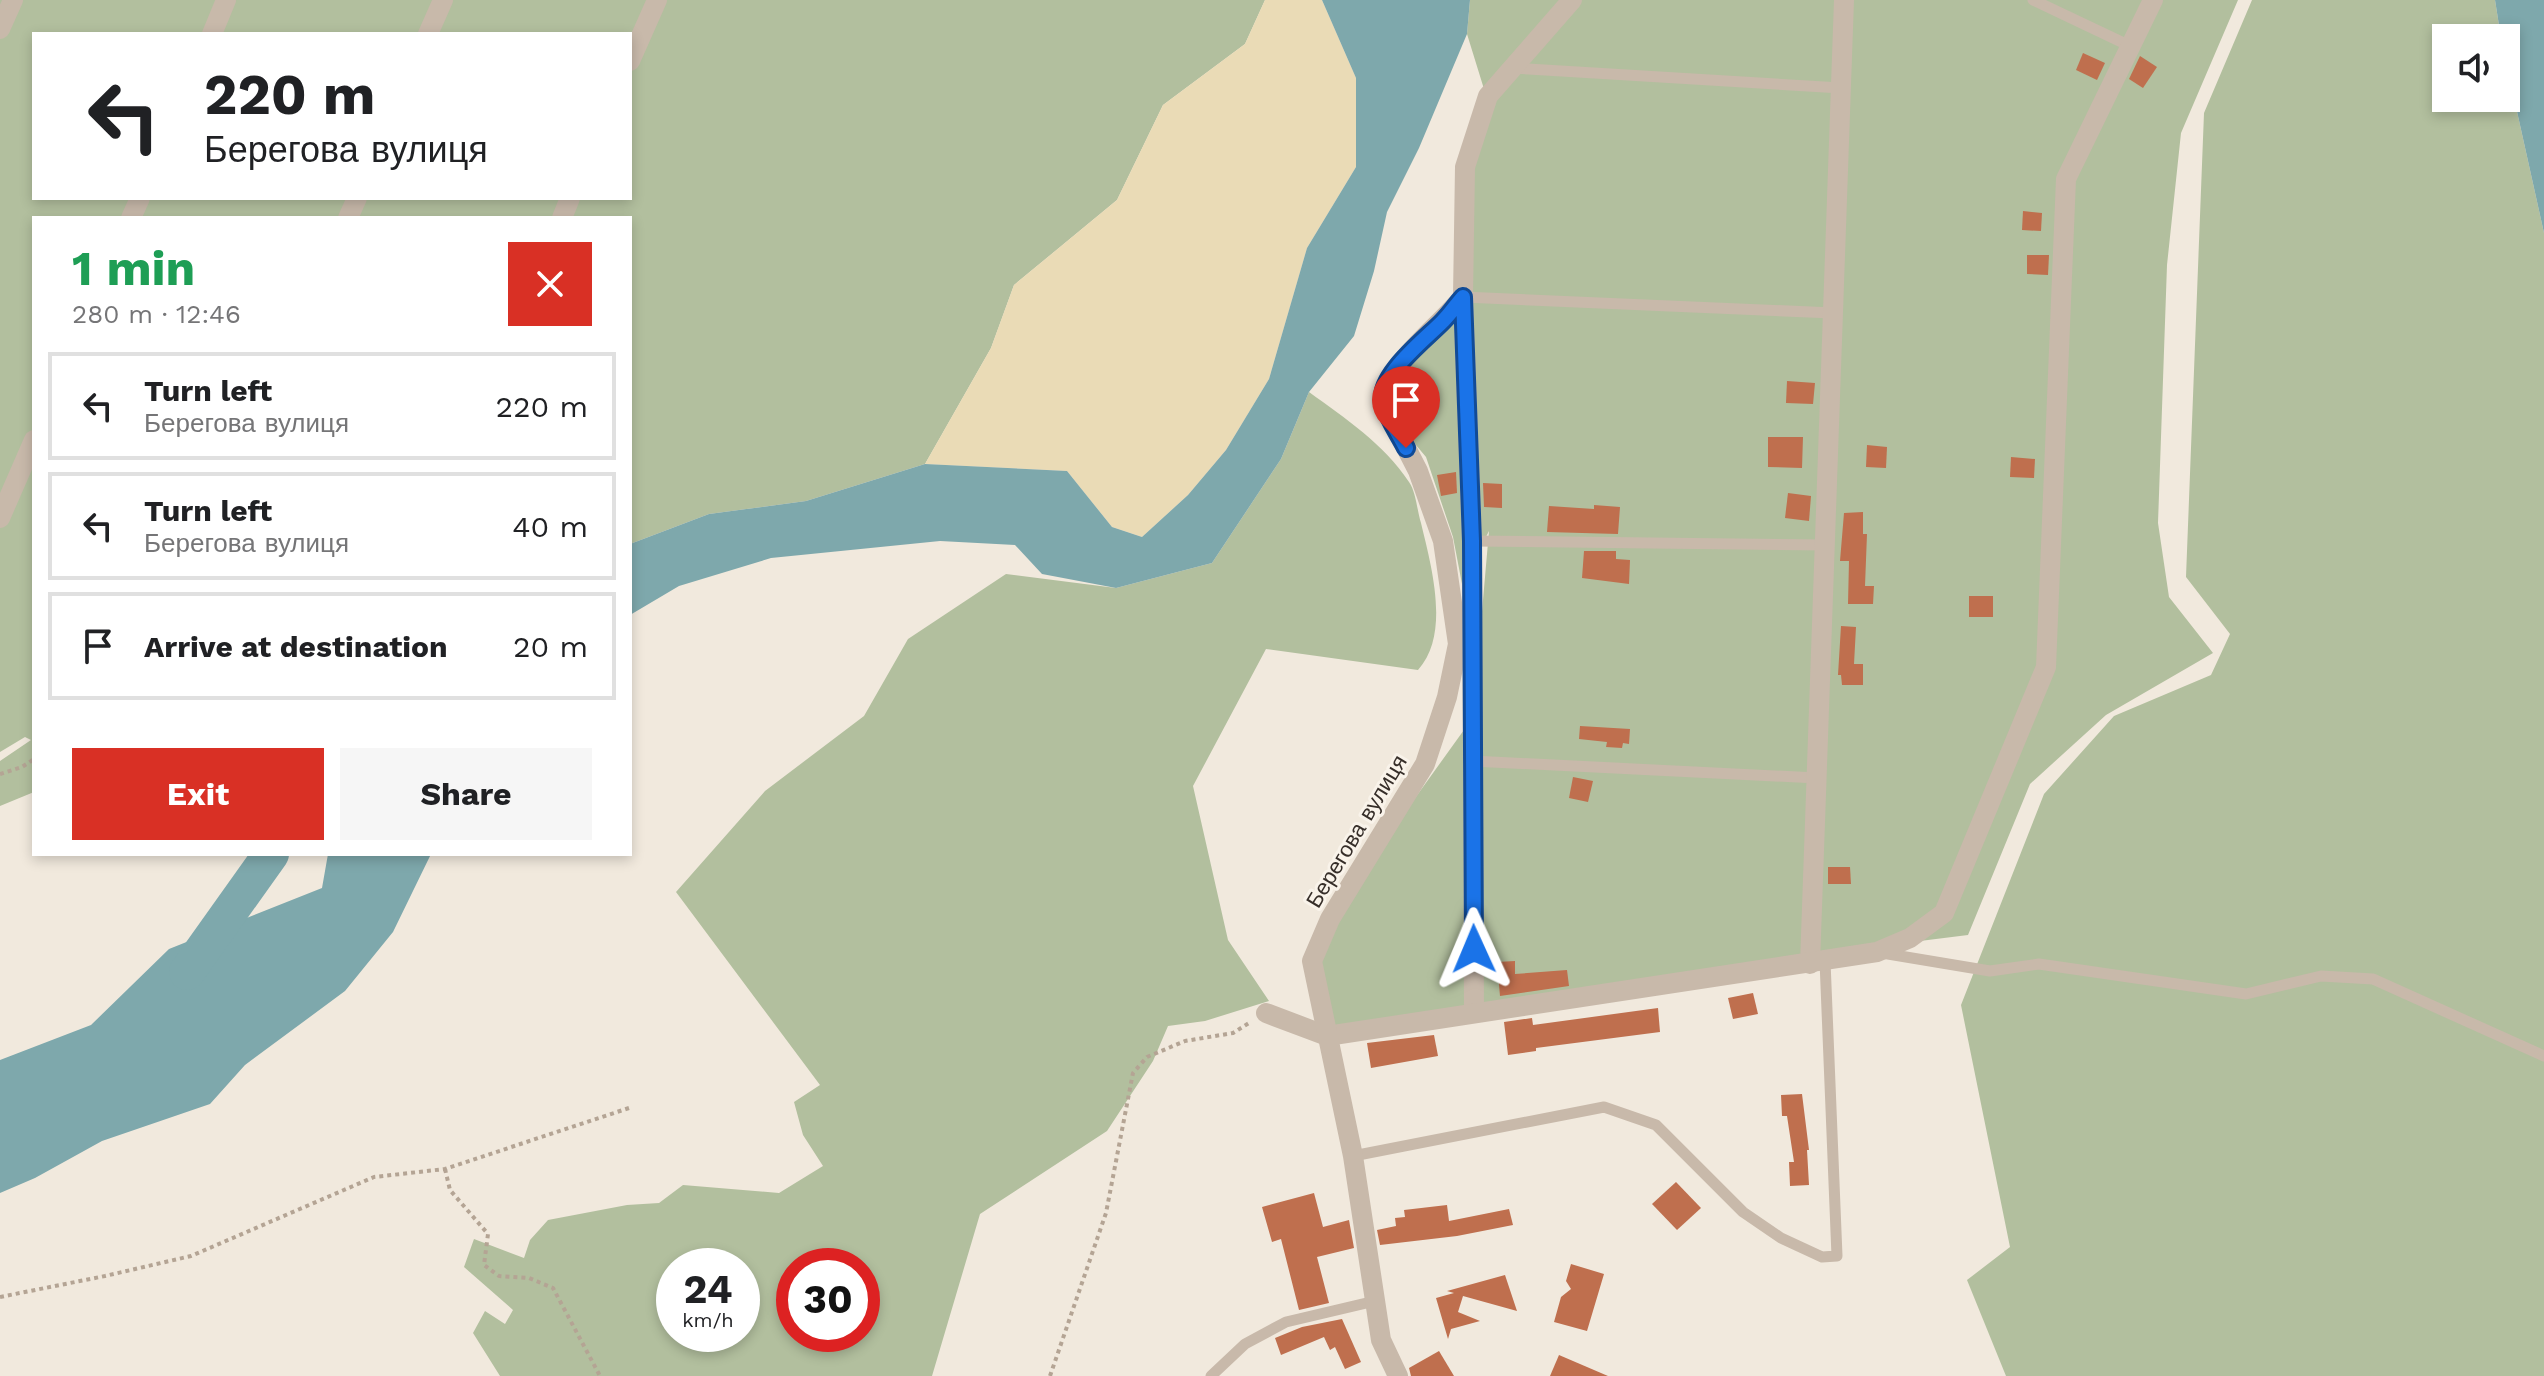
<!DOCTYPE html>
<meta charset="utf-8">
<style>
body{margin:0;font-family:"Work Sans",sans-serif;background:#f6f6f6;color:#202124;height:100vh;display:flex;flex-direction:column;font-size:30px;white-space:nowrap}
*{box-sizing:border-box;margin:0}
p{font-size:26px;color:#757577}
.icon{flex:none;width:44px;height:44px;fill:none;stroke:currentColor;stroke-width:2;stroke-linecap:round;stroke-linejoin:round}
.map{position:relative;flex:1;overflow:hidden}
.drawer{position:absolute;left:32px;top:216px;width:600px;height:640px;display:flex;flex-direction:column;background:#fff;border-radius:0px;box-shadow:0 4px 12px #0003}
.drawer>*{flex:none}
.hud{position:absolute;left:32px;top:32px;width:600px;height:168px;border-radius:0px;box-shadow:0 4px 12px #0003;background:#fff;color:#202124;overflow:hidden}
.fabs{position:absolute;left:2432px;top:24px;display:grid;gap:16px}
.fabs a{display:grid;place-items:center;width:88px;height:88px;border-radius:0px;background:#fff;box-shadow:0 4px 12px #0003;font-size:40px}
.speed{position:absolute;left:656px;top:1248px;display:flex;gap:16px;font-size:40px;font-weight:700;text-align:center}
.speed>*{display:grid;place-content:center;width:104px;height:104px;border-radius:50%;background:#fff;box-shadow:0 4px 12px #0003;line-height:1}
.speed small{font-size:20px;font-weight:400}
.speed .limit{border:12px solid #d22;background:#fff;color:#111}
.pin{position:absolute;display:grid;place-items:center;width:68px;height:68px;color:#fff;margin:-82px -34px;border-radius:50% 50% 50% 0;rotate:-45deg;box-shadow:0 0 8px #0007}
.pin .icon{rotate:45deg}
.me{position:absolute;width:88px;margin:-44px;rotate:359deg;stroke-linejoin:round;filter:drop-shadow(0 0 6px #0008)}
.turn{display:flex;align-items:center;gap:28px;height:168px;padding:0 40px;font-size:36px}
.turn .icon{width:104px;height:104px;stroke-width:2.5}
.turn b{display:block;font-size:56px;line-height:68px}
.round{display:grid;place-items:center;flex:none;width:84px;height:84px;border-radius:0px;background:#f6f6f6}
.overview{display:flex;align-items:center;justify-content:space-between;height:136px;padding:0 40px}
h1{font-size:48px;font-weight:700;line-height:60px;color:#1e9e55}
.cta{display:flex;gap:16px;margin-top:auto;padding:16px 40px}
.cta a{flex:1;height:92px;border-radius:0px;background:#d93025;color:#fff;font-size:32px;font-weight:700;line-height:92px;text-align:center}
.cta a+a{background:#f6f6f6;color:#202124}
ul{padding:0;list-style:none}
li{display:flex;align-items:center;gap:24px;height:108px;margin:0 16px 12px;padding:0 24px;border:4px solid #e0e0e0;border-radius:0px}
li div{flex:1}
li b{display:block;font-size:30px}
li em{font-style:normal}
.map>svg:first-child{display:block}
</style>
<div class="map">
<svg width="2544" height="1376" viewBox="0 0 2544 1376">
<rect width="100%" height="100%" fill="#f1e9dd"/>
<g fill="#b2bf9e" fill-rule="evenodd">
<path d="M0 0H1265L1245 44 1163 105 1117 200 1014 285 991 348 925 464 806 501 709 514 630 544V218H34V792L0 806V761L31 740 25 737 0 752ZM34 34H630V198H34Z"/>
<polygon points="1470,0 2238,0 2181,133 2167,265 2158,523 2169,597 2213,653 2106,715 2030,784 1968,935 1856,949 1329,1029 1316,960 1405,812 1479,709 1481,623 1489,531 1462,584 1453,537 1426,457 1405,432 1390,401 1406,363 1449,321 1469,315 1466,182 1488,102 1467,34"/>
<polygon points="2252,0 2495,0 2501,38 2446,38 2446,98 2506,98 2506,62 2544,233 2544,1376 2006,1376 1967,1280 2010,1247 1961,1005 2044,794 2114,716 2211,675 2230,634 2186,577 2204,113"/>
<path d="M1309 392C1345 418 1384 444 1409 482 1416 492 1417 510 1421 523 1431 565 1451 634 1418 670L1266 649 1193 786 1228 940 1269 1001 1205 1021 1168 1026 1153 1061 1107 1131 980 1214 932 1376H500L473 1333 485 1311 505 1324 513 1310 464 1267 474 1239 524 1258 530 1240 548 1220 627 1205 659 1203 683 1185 779 1193 823 1166 803 1135 794 1102 820 1085 676 892 765 791 864 716 908 639 1006 574 1116 588 1212 563 1281 459ZM674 1266H742V1334H674ZM794 1266H862V1334H794Z"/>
</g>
<polygon fill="#eadbb6" points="1265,0 1322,0 1356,78 1356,167 1307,248 1269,379 1226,450 1188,495 1142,537 1112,527 1067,471 925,464 991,348 1014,285 1117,200 1163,105 1245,44"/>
<g fill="#7ea8ac">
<polygon points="1322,0 1470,0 1467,34 1419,148 1387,212 1374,271 1354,336 1309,392 1281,459 1212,563 1116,588 1042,574 1015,545 940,541 771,558 679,586 630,615 630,544 709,514 806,501 925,464 1067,471 1112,527 1142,537 1188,495 1226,450 1269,379 1307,248 1356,167 1356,78"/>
<polygon points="2495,0 2544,0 2544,233 2506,62 2506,38 2501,38"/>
<polygon points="328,854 431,854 393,932 345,991 245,1065 210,1104 102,1141 35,1178 0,1193 0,1060 91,1025 169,949 322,888"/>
</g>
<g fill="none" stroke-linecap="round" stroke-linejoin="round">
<polyline stroke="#7ea8ac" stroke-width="36" points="187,972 271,854"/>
</g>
<g fill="#bf6f4e">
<polygon points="2083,53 2105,63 2097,80 2076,70"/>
<polygon points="2140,56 2157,67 2143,88 2129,79"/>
<polygon points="2023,211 2042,213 2041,231 2022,230"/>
<polygon points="2027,255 2049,255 2048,275 2027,274"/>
<polygon points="1787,381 1815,383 1813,404 1786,403"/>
<polygon points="1768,437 1803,437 1802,468 1768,467"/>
<polygon points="1867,445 1887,447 1886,468 1866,467"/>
<polygon points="2011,457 2035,459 2034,478 2010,477"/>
<polygon points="1456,472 1457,493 1441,496 1437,475"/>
<polygon points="1483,483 1502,484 1502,508 1484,507"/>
<polygon points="1788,493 1811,496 1809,521 1785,518"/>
<polygon points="1594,505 1620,507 1618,534 1547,532 1549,506 1594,509"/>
<polygon points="1863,512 1863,534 1867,534 1865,586 1874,586 1873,604 1848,604 1849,561 1840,561 1844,513"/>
<polygon points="1584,551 1616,551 1616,559 1630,560 1629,584 1582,578"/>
<rect x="1969" y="596" width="24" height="21"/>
<polygon points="1841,626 1856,627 1854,664 1863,664 1863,685 1842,685 1841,675 1838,675"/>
<polygon points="1580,726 1630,729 1629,744 1623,743 1622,748 1606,747 1607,742 1579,739"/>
<polygon points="1573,777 1593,781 1588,802 1569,798"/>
<polygon points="1828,867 1850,867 1851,884 1828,884"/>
<polygon points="1515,961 1515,974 1567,970 1569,986 1500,996 1497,962"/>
<polygon points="1753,993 1758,1014 1733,1019 1728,998"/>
<polygon points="1658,1008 1660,1032 1536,1048 1536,1051 1508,1055 1504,1022 1532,1018 1533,1025"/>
<polygon points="1434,1035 1438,1056 1371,1068 1367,1043"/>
<polygon points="1802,1094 1809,1150 1807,1150 1809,1185 1790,1186 1789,1162 1794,1162 1787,1116 1782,1116 1781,1095"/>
<polygon points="1676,1182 1701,1208 1677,1230 1652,1204"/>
<polygon points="1314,1193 1323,1227 1349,1220 1354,1248 1317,1257 1329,1303 1299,1310 1281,1239 1272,1242 1262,1207"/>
<polygon points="1447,1205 1449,1221 1509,1209 1513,1225 1457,1236 1380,1245 1377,1230 1396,1226 1395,1218 1405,1217 1404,1210"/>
<polygon points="1571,1264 1604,1274 1587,1331 1554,1322 1561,1297 1571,1289 1566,1281"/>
<polygon points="1505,1275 1517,1311 1463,1296 1458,1312 1480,1321 1451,1329 1448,1339 1436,1298 1454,1293 1447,1291"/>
<polygon points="1342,1319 1361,1362 1345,1369 1335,1347 1330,1350 1324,1337 1281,1355 1275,1338 1302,1327"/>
<polygon points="1439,1351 1454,1376 1411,1376 1409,1368"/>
<polygon points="1559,1355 1608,1376 1550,1376"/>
</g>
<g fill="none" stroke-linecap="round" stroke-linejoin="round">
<g stroke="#b4a494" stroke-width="4" stroke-dasharray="4 4" stroke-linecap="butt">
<polyline points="0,774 22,767 34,759"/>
<polyline points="445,1169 450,1190 488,1234 484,1265 499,1276 529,1278 553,1288 600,1376"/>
<polyline points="0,1297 105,1276 191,1256 374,1177 445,1169 632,1107"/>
<polyline points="1050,1376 1106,1213 1133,1073 1147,1057 1185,1041 1233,1033 1249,1023"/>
</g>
<g stroke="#c8b9aa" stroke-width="11">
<polyline points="2033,0 2130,46"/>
<polyline points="1513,68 1841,88"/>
<polyline points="1463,297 1833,313"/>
<polyline points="1472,541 1825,545"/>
<polyline points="1472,761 1817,778"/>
<polyline points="1882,953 1990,971 2039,964 2246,994 2321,976 2373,979 2544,1056"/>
<polyline points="1353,1156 1604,1107 1656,1125 1743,1212 1781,1238 1822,1257 1837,1256 1825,961"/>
<polyline points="1211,1376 1245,1344 1286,1322 1375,1301"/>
</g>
<g stroke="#c8b9aa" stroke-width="20">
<polyline points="0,29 13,0"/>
<polyline points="212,34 226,0"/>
<polyline points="428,34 443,0"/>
<polyline points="630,61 657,0"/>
<polyline points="131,218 140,198"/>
<polyline points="348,218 357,198"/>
<polyline points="562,218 570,198"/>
<polyline points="0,518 34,440"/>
<polyline points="1810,964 1844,0"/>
<polyline points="1474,1011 1472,541 1463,297 1465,167 1488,96 1572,0"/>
<polyline points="1266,1013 1327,1036 1877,952 1910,938 1944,913 2046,667 2066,179 2153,0"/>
<path d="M1398 1376 1381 1340 1353 1156 1312 961 1330 919 1425 764 1447 697 1458 644 1443 541 1418 471 1382 401C1386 365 1439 327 1463 297"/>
</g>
</g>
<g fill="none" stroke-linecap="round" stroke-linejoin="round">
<g stroke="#114b97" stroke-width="20">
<path id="route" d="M1406 448C1399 434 1388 419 1384 404 1375 377 1427 338 1443 321 1450 314 1456 305 1463 297L1472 541 1474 949"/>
</g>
<use href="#route" stroke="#1a73e8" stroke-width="14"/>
</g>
<g text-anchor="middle" stroke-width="6" stroke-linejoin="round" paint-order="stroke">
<g font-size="22" fill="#362e29" stroke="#f9f3ea">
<text transform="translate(1356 831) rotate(-59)" y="8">Берегова вулиця</text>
</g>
</g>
</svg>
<div class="fabs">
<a><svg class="icon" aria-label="sound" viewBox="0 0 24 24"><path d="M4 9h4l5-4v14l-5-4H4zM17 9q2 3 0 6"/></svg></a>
</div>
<div class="speed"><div>24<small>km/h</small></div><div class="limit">30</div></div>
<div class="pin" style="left:1406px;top:448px;background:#d93025"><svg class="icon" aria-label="arrive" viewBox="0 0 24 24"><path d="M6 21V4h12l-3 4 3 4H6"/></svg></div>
<svg class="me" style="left:1474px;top:949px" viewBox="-20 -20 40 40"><path d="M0-17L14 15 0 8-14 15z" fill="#1a73e8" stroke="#fff" stroke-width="4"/></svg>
<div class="hud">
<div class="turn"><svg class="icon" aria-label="left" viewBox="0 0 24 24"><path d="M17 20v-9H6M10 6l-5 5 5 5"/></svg><div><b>220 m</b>Берегова вулиця</div></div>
</div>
<section class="drawer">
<div class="overview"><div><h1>1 min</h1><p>280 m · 12:46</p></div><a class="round" style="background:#d93025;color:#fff"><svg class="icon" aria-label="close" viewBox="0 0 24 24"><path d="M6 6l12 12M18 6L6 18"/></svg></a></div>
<ul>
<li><svg class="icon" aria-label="left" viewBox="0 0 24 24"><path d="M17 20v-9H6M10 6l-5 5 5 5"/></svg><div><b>Turn left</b><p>Берегова вулиця</p></div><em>220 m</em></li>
<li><svg class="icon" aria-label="left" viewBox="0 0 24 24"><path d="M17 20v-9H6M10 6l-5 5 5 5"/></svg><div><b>Turn left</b><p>Берегова вулиця</p></div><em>40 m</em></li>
<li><svg class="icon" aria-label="arrive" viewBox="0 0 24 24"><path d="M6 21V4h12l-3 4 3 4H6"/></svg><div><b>Arrive at destination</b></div><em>20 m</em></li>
</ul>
<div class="cta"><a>Exit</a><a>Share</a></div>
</section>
</div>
